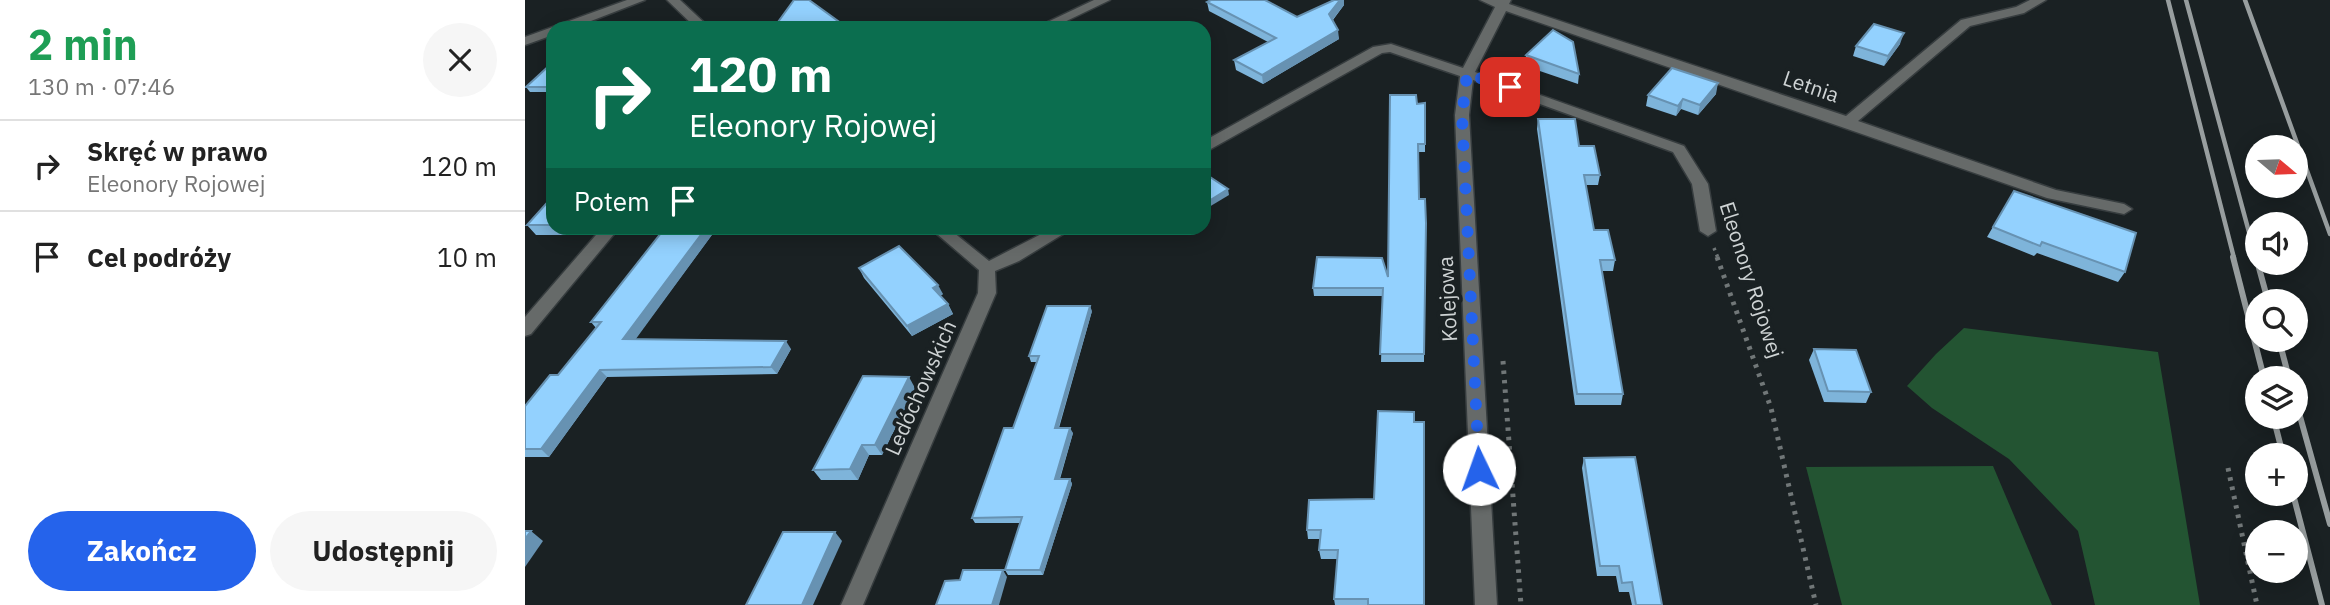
<!DOCTYPE html>
<html lang="pl">
<meta charset="utf-8">
<style>
body{margin:0;font-family:"IBM Plex Sans",sans-serif;background:#f6f6f6;color:#222;height:100vh;display:flex;flex-direction:column;font-size:26px;white-space:nowrap}
*{box-sizing:border-box;margin:0}
p{font-size:23px;color:#767676}
.icon{flex:none;width:38px;height:38px;fill:none;stroke:currentColor;stroke-width:2;stroke-linecap:round;stroke-linejoin:round}
.map{position:relative;flex:1;overflow:hidden}
.sheet{display:flex;flex-direction:column;background:#fff;width:525px}
.sheet>*{flex:none}
.banner{position:absolute;left:21px;top:21px;width:665px;height:214px;border-radius:21px;box-shadow:0 4px 18px #0003;background:#0b6e4f;color:#fff;overflow:hidden}
.needle{width:46px;rotate:109deg}
.buttons{position:absolute;left:1720px;top:135px;display:grid;gap:14px}
.buttons a{display:grid;place-items:center;width:63px;height:63px;border-radius:50%;background:#fff;box-shadow:0 4px 18px #0003;font-size:35px}
.pin{position:absolute;display:grid;place-items:center;width:60px;height:60px;color:#fff;margin:-30px;border-radius:14px;box-shadow:0 4px 10px #0006}
.me{position:absolute;width:77px;margin:-38px;rotate:357deg;stroke-linejoin:round;filter:drop-shadow(0 0 5px #0008)}
.turn{display:flex;align-items:center;gap:24px;height:147px;padding:0 28px;font-size:32px}
.turn .icon{width:91px;height:91px;stroke-width:2.5}
.turn b{display:block;font-size:49px;line-height:60px}
.then{display:flex;align-items:center;height:66px;padding:0 28px;background:#0003;gap:14px;font-size:26px}
.round{display:grid;place-items:center;flex:none;width:74px;height:74px;border-radius:37px;background:#f6f6f6}
.head{display:flex;align-items:center;justify-content:space-between;height:119px;padding:0 28px}
h1{font-size:42px;font-weight:700;line-height:52px;color:#1e9e55}
.button{display:flex;gap:14px;margin-top:auto;padding:14px 28px}
.button a{flex:1;height:80px;border-radius:42px;background:#2563eb;color:#fff;font-size:28px;font-weight:700;line-height:80px;text-align:center}
.button a+a{background:#f6f6f6;color:#222}
ul{padding:0;list-style:none}
li{display:flex;align-items:center;gap:21px;height:91px;padding:0 28px;border-top:2px solid #e0e0e0}
li div{flex:1}
li b{display:block;font-size:26px}
li em{font-style:normal}
main{display:flex;flex:1;min-height:0}
.map>svg:first-child{display:block}
</style>
<main>
<section class="sheet">
<div class="head"><div><h1>2 min</h1><p>130 m · 07:46</p></div><a class="round"><svg class="icon" aria-label="close" viewBox="0 0 24 24"><path d="M6 6l12 12M18 6L6 18"/></svg></a></div>
<ul>
<li><svg class="icon" aria-label="right" viewBox="0 0 24 24"><path d="M7 20v-9h11M14 6l5 5-5 5"/></svg><div><b>Skręć w prawo</b><p>Eleonory Rojowej</p></div><em>120 m</em></li>
<li><svg class="icon" aria-label="arrive" viewBox="0 0 24 24"><path d="M6 21V4h12l-3 4 3 4H6"/></svg><div><b>Cel podróży</b></div><em>10 m</em></li>
</ul>
<div class="button"><a>Zakończ</a><a>Udostępnij</a></div>
</section>
<div class="map">
<svg width="1805" height="605" viewBox="0 0 1805 605">
<rect width="100%" height="100%" fill="#1a2123"/>
<g fill="#235432">
<polygon points="1439,328 1633,352 1675,605 1570,605 1553,531 1484,459 1407,408 1382,386 1411,354"/>
<polygon points="1468,466 1527,605 1317,605 1281,467"/>
</g>
<g fill="none" stroke-linecap="round" stroke-linejoin="round">
<g stroke="#373d3f" stroke-width="3">
<g id="minor">
<polygon points="102,0 120,0 48,28 28,28 28,35 0,45 0,37"/>
<polygon points="142,0 155,0 185,28 171,28"/>
<polygon points="569,0 585,0 527,28 510,28"/>
<polygon points="955,0 986,0 984,4 1321,116 1436,20 1491,7 1505,0 1521,0 1499,13 1445,26 1333,121 1531,190 1599,204 1607,209 1599,214 1522,198 981,11 950,72 1159,146 1183,184 1191,231 1183,236 1175,231 1167,184 1148,152 948,80 944,115 972,605 950,605 930,115 935,76 865,52 857,53 684,150 679,152 679,141 848,47 866,44 938,68 970,7"/>
<polygon points="77,228 94,228 6,334 0,336 0,317"/>
<polygon points="405,228 423,228 464,261 528,228 548,228 494,261 470,271 471,293 338,605 316,605 453,293 454,270"/>
</g>
</g>
<polyline stroke="#717778" stroke-width="3.5" stroke-dasharray="2.5 4.5" stroke-linecap="butt" points="1189,248 1193,258"/>
<g stroke="#717778" stroke-width="5" stroke-dasharray="3.5 6" stroke-linecap="butt">
<polyline points="1192,257 1246,408 1291,605"/>
<polyline points="978,361 996,605"/>
<polyline points="1703,468 1732,605"/>
</g>
<use href="#minor" fill="#666a69" fill-rule="evenodd"/>
<g stroke="#989e9f" stroke-width="4.5">
<polyline points="1643,0 1709,258"/>
<polyline points="1661,0 1731,258"/>
<polyline points="1720,0 1805,234"/>
</g>
<g stroke="#989e9f" stroke-width="6">
<polyline points="1708,257 1739,378"/>
<polyline points="1731,257 1743,301"/>
<polyline points="1754,340 1764,378"/>
<polyline points="1771,402 1805,524"/>
<polyline points="1748,416 1758,455"/>
<polyline points="1768,494 1797,605"/>
</g>
</g>
<g fill="#7eb4da">
<polygon points="809,0 819,0 819,5 808,20 814,39 738,84 711,70 709,60 743,42 684,11 682,2 772,17"/>
<polygon points="1375,44 1359,66 1328,56 1331,46"/>
<polygon points="1001,55 1054,74 1053,84 1000,66"/>
<polygon points="28,62 28,92 5,92 1,87"/>
<polygon points="1191,94 1173,115 1156,109 1151,116 1121,106 1123,95"/>
<polygon points="900,103 900,152 893,152 894,199 900,199 899,362 856,362 858,296 789,296 788,288 863,277"/>
<polygon points="1013,119 1054,146 1075,175 1073,185 1061,185 1069,230 1090,260 1088,271 1077,271 1098,394 1096,405 1050,405 1012,129"/>
<polygon points="1489,191 1600,272 1593,282 1512,253 1509,256 1462,237"/>
<polygon points="28,196 28,228 57,228 51,235 11,235 2,225"/>
<polygon points="140,228 192,228 110,339 266,349 252,374 82,377 24,457 0,457 0,406 33,375 71,328 66,322"/>
<polygon points="334,268 418,294 415,296 423,304 428,314 387,336 339,278"/>
<polygon points="567,311 534,428 548,433 535,479 545,479 547,484 518,575 483,575 480,570 496,523 450,523 447,518 488,428 512,362 506,362 504,356"/>
<polygon points="1289,349 1346,392 1341,403 1299,402 1284,360"/>
<polygon points="390,388 357,455 344,455 333,480 296,480 288,470"/>
<polygon points="889,422 899,605 810,605 809,599 812,559 796,559 794,550 795,539 783,539 782,530 849,499"/>
<polygon points="1059,458 1137,605 1107,605 1104,592 1094,592 1091,576 1072,576 1057,468"/>
</g>
<g fill="#6792b2">
<polygon points="815,0 819,0 819,5 805,23 804,14"/>
<polygon points="313,21 316,28 296,28"/>
<polygon points="813,30 814,39 738,84 737,75"/>
<polygon points="1379,33 1375,44 1359,66 1363,56"/>
<polygon points="1193,83 1191,94 1173,115 1175,105"/>
<polygon points="1158,99 1156,109 1151,116 1153,106"/>
<polygon points="703,189 704,195 679,210 679,204"/>
<polygon points="44,228 57,228 51,235"/>
<polygon points="181,228 192,228 105,347 98,339"/>
<polygon points="413,285 418,294 413,297 408,288"/>
<polygon points="423,304 428,314 387,336 382,326"/>
<polygon points="565,306 567,311 532,433 530,428"/>
<polygon points="261,341 266,349 252,374 246,367"/>
<polygon points="75,370 82,377 24,457 16,449"/>
<polygon points="384,377 390,388 357,455 350,445"/>
<polygon points="545,428 548,433 533,484 530,479"/>
<polygon points="337,445 344,455 333,480 325,469"/>
<polygon points="545,479 547,484 518,575 515,570"/>
<polygon points="6,531 18,541 0,567 0,539"/>
<polygon points="310,532 317,541 288,605 277,605"/>
<polygon points="478,570 482,577 474,605 467,605"/>
</g>
<g fill="#93d1fe" stroke="#6792b2" stroke-width="2">
<polygon points="269,0 284,0 313,21 296,28 260,28 253,22"/>
<polygon points="686,0 740,0 772,17 809,0 815,0 804,14 813,30 737,75 709,60 751,38 682,2"/>
<polygon points="1349,24 1379,33 1363,56 1331,46"/>
<polygon points="1028,30 1048,42 1054,74 1001,55"/>
<polygon points="28,62 28,87 1,87"/>
<polygon points="1147,68 1193,83 1175,105 1158,99 1153,106 1123,95"/>
<polygon points="865,95 891,95 892,104 900,103 900,144 893,144 894,199 900,199 901,223 899,354 855,354 858,288 788,288 792,257 857,258 863,277"/>
<polygon points="1013,119 1050,119 1054,146 1069,146 1075,175 1059,175 1069,230 1083,230 1090,260 1075,260 1098,394 1052,394"/>
<polygon points="679,173 703,189 679,204"/>
<polygon points="1489,191 1611,233 1600,272 1517,242 1515,246 1468,227"/>
<polygon points="28,196 28,225 2,225"/>
<polygon points="140,228 181,228 98,339 261,341 246,367 75,370 16,449 0,449 0,406 25,375 33,375 76,322 66,322"/>
<polygon points="374,246 413,285 408,288 423,304 382,326 334,268"/>
<polygon points="522,306 565,306 530,428 545,428 530,479 545,479 515,570 480,570 497,517 447,518 479,428 488,428 514,356 504,356"/>
<polygon points="1289,349 1331,350 1346,392 1303,391"/>
<polygon points="338,376 384,377 350,445 337,445 325,469 288,470"/>
<polygon points="853,411 889,412 889,422 899,422 899,605 843,605 843,599 809,599 813,550 794,550 796,530 782,530 784,500 849,499"/>
<polygon points="1110,457 1137,605 1111,605 1107,582 1097,583 1094,566 1075,566 1059,458"/>
<polygon points="0,531 6,531 0,539"/>
<polygon points="258,532 310,532 277,605 221,605"/>
<polygon points="438,570 478,570 467,605 411,605 420,581 435,580"/>
</g>
<g fill="none" stroke-linecap="round" stroke-linejoin="round">
<polyline stroke="#2563eb" stroke-width="12" stroke-dasharray="0 21.6" points="954,469 937,116 942,74 985,87"/>
</g>
<g text-anchor="middle" stroke-width="7" stroke-linejoin="round" paint-order="stroke">
<g font-size="21" fill="#ced3d4" stroke="#1a2123">
<text transform="translate(1286 87) rotate(19)" y="7">Letnia</text>
<text transform="translate(1226 280) rotate(72)" y="7">Eleonory Rojowej</text>
<text transform="translate(923 299) rotate(-93)" y="7">Kolejowa</text>
<text transform="translate(396 388) rotate(-66)" y="7">Ledóchowskich</text>
</g>
</g>
</svg>
<div class="buttons">
<a><svg class="needle" viewBox="-14 -14 28 28"><path d="M0-13l5 13h-10z" fill="#e53935"/><path d="M0 13l5-13h-10z" fill="#767676"/></svg></a>
<a><svg class="icon" aria-label="sound" viewBox="0 0 24 24"><path d="M4 9h4l5-4v14l-5-4H4zM17 9q2 3 0 6"/></svg></a>
<a><svg class="icon" aria-label="search" viewBox="0 0 24 24"><circle cx="10" cy="10" r="6"/><path d="M15 15l6 6"/></svg></a>
<a><svg class="icon" aria-label="layers" viewBox="0 0 24 24"><path d="M12 4l9 5-9 5-9-5zM3 14l9 5 9-5"/></svg></a>
<a>+</a>
<a>−</a>
</div>
<div class="pin" style="left:985px;top:87px;background:#d93025"><svg class="icon" aria-label="arrive" viewBox="0 0 24 24"><path d="M6 21V4h12l-3 4 3 4H6"/></svg></div>
<svg class="me" style="left:954px;top:469px" viewBox="-20 -20 40 40"><circle r="19" fill="#fff"/><path d="M0-13L10 11 0 6-10 11z" fill="#2563eb"/></svg>
<div class="banner">
<div class="turn"><svg class="icon" aria-label="right" viewBox="0 0 24 24"><path d="M7 20v-9h11M14 6l5 5-5 5"/></svg><div><b>120 m</b>Eleonory Rojowej</div></div>
<div class="then">Potem<svg class="icon" aria-label="arrive" viewBox="0 0 24 24"><path d="M6 21V4h12l-3 4 3 4H6"/></svg></div>
</div>
</div>
</main>
